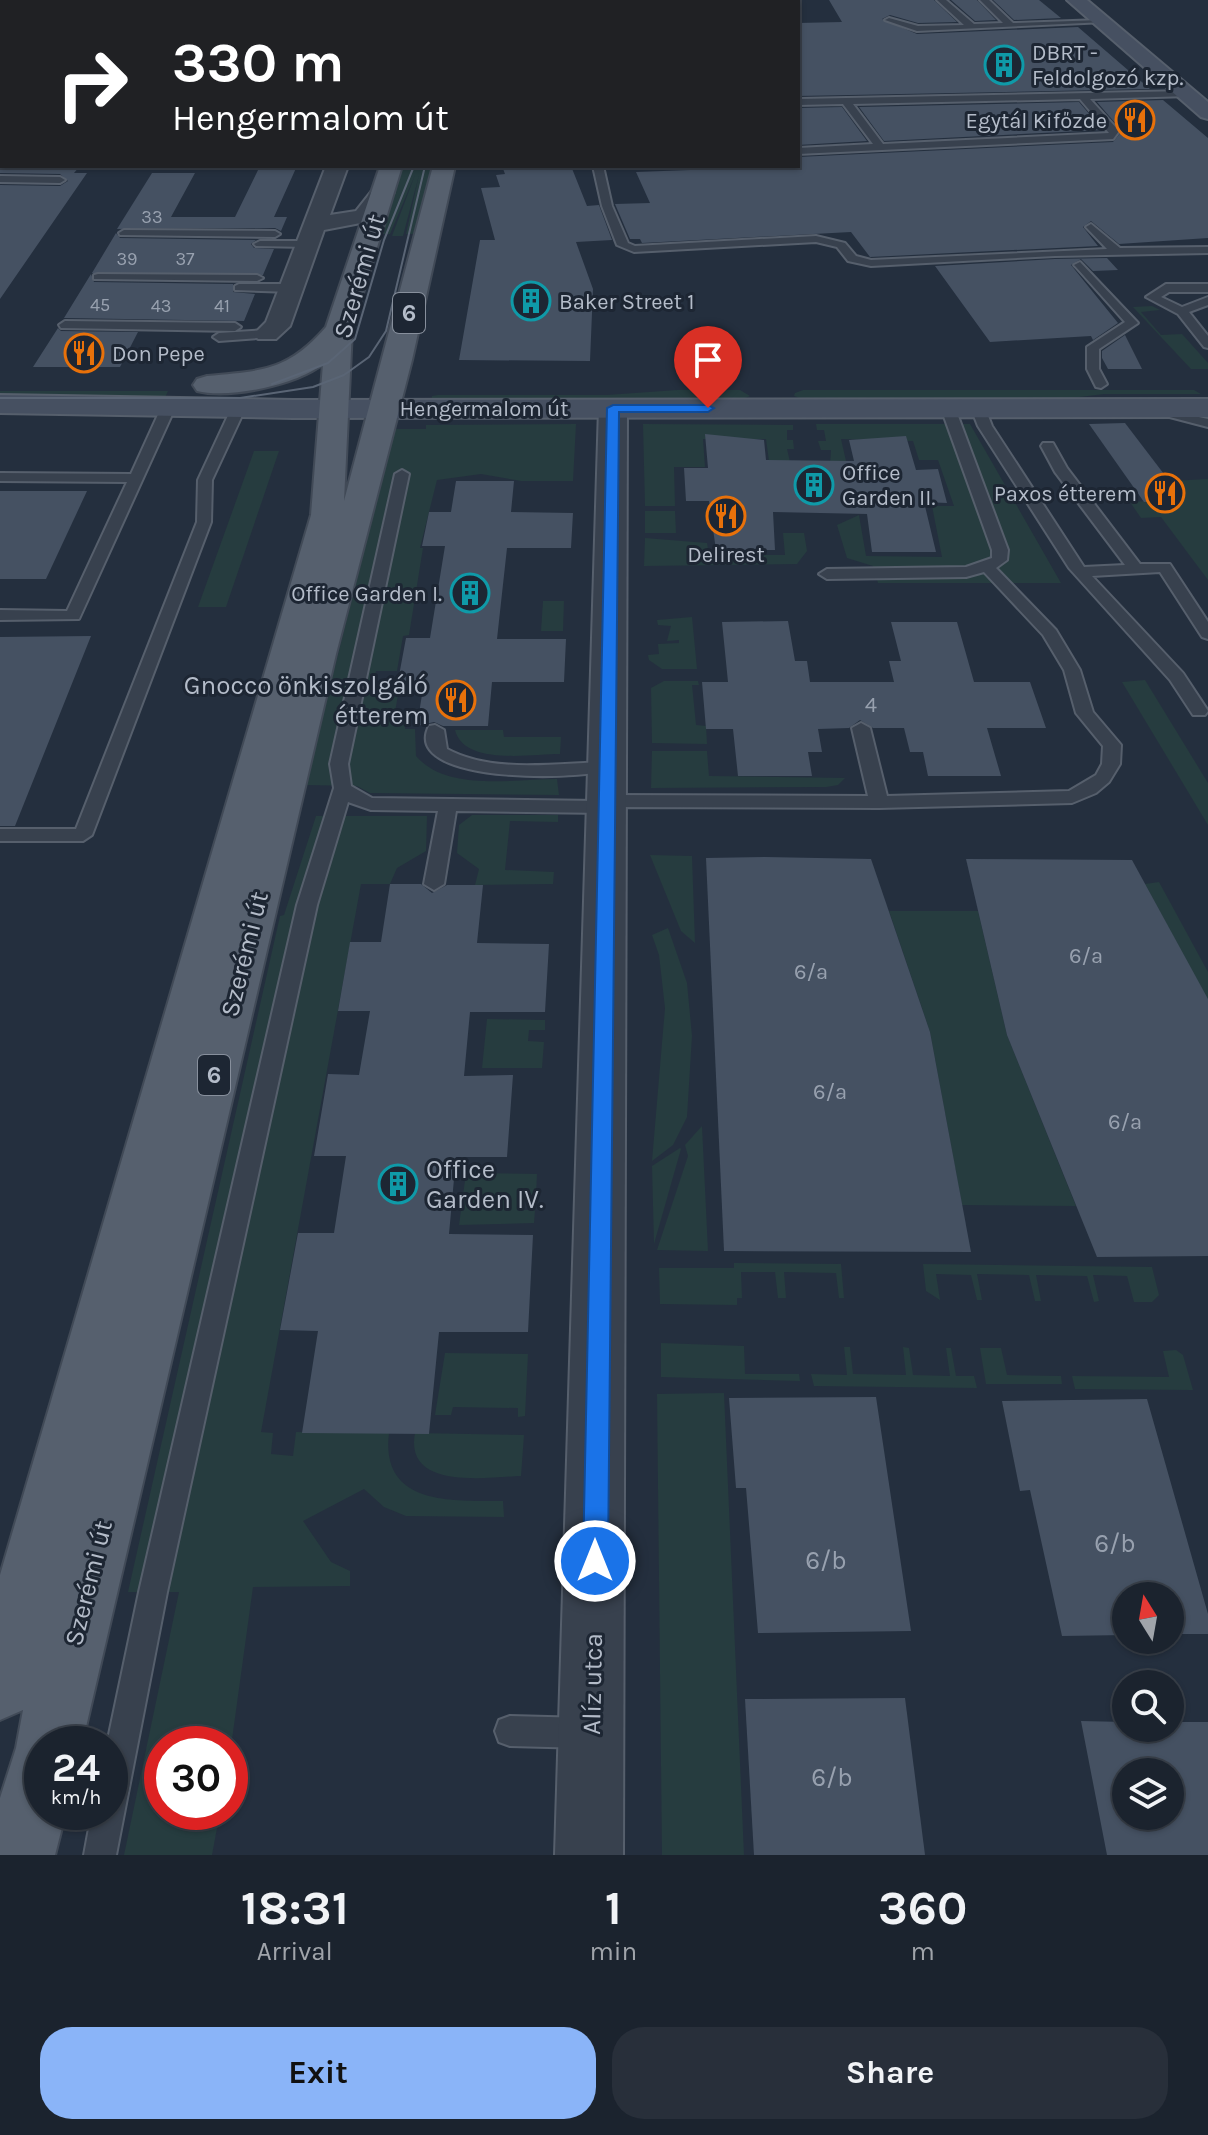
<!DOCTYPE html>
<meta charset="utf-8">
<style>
body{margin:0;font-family:Karla,sans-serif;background:#282f3a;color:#f1f3f6;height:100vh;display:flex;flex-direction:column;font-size:30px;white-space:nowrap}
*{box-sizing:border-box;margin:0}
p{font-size:26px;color:#a0a4aa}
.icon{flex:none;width:44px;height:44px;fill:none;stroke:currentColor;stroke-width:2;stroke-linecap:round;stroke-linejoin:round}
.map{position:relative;height:1855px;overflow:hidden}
.sheet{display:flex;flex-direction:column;background:#1b232e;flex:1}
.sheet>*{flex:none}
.hud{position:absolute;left:0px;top:0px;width:800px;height:168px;box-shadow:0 2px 6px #0004,0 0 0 2px #39404a;background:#202124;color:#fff;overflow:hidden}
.needle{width:52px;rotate:349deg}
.tools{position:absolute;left:1112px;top:1582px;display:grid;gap:16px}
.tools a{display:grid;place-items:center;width:72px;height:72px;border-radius:50%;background:#1b232e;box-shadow:0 2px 6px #0004,0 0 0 2px #39404a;font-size:40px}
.speed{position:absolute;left:24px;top:1726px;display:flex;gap:16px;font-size:40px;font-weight:700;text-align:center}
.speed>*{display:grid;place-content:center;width:104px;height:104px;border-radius:50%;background:#1b232e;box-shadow:0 2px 6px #0004,0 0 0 2px #39404a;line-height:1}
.speed small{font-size:20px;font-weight:400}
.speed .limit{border:12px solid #d22;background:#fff;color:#111}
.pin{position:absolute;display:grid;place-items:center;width:68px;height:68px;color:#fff;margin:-82px -34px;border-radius:50% 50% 50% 0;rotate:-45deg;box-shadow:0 0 8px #0007}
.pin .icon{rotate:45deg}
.me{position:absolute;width:88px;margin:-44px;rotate:0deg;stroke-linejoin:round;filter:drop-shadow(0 0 6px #0008)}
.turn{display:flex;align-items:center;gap:28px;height:168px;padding:0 40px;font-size:36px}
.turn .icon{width:104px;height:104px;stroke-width:2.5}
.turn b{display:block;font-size:56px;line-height:68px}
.eta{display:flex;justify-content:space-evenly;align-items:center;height:136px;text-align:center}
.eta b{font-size:48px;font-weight:700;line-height:56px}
.cta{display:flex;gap:16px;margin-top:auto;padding:16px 40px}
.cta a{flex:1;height:92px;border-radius:32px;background:#8ab4f8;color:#111;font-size:32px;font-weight:700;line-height:92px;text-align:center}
.cta a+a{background:#282f3a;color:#f1f3f6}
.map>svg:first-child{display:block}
</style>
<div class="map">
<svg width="1208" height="1855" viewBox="0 0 1208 1855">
<rect width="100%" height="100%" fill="#242f3e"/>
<g fill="#263c3f">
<polygon points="403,166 432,166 415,234 406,234 419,175 403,236 392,236 415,175 390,234 382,234"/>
<polygon points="1152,306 1160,310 1141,312 1161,335 1182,334 1208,363 1208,369 1191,369 1133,307"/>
<polygon points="677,390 740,390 750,396 741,400 431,402 432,396 438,395 607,395"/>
<polygon points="803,390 1194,390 1201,394 1104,394 1056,400 805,400 794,396 795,393"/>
<polygon points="0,391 168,391 164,400 0,399"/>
<path d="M576 424 573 481H521L481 474 437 480 420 548H423L409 635 403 636 397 671H376L373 687 400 683 393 724H405V729H415L416 756C447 792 513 779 557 779L559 795 370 793 357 786 305 785 395 429H426V425Z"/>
<polygon points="643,424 793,425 793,430 787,430 787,440 793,440 794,449 787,449 791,466 769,461 766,439 703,439 705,467 674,467 675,506 645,506"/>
<polygon points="816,424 970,424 1061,583 878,583 873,566 847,558 837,525 859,515 866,556 942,557 932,506 954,506 938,460 919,460 913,441 841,439 846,461 830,466 831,450 821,450 818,441 826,441 824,430 817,430"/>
<polygon points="254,451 279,451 226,607 198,607"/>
<polygon points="1208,479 1208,580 1161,517 1141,518 1130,502 1182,499 1169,481"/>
<polygon points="645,511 675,511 676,533 645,533"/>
<polygon points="783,533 804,533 807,551 797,564 644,566 645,538 707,543 709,555 785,555"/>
<polygon points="543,601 564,601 563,631 541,631"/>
<polygon points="692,617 697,669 662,669 649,660 648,655 659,654 658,644 679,643 679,640 667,641 671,626 658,625 657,620"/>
<polygon points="1145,680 1208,783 1208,825 1122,682"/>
<polygon points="664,681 698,681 699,685 692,685 696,725 706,726 707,744 652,743 651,688"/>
<path d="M455 730H503L504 737H561L560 754C531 754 464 766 455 730Z"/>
<polygon points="652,751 707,751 709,776 845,778 838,785 826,787 651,788"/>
<polygon points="472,815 558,815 558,822 510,821 505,870 554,872 553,884 475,885 479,869 457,853 459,825"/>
<path d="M316 816H427L426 851 397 868 390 884H361L261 1432 273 1433 271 1454 293 1456 296 1432 389 1433C380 1506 452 1501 503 1501L504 1517 406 1516 384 1507 364 1489 303 1521 331 1562 350 1571V1586L253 1587 230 1754V1744H162V1812H220L212 1855H124L179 1592H128L280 916 284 915Z"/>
<polygon points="650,855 692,856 695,943 681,931"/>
<polygon points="1159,882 1208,972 1208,1001 1145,884"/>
<polygon points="889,911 978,911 1007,1035 1076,1206 962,1205 930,1032"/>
<polygon points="668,928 687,983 692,1036 687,1117 673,1145 652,1161 665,1008 659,955 652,935"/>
<polygon points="487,1019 545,1020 545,1030 529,1030 528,1041 544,1042 542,1068 482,1068"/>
<polygon points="702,1126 708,1251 657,1250 688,1156 685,1145"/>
<polygon points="680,1148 681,1149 654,1244 652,1166"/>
<polygon points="466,1173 537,1174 536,1195 519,1195 518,1210 535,1210 534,1223 459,1225"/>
<polygon points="734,1263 841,1264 844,1298 839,1298 836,1273 784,1272 786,1298 778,1298 775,1272 741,1272 742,1298 737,1298 737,1305 660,1304 659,1268 734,1268"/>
<polygon points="923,1264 1152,1267 1159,1295 1152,1302 1134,1302 1127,1276 1093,1275 1099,1301 1094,1302 1087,1276 1036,1275 1041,1301 1035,1301 1029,1275 977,1274 982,1300 977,1300 971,1275 936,1274 940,1300 926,1291"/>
<polygon points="661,1343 744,1346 745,1374 799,1374 800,1381 661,1377"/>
<polygon points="844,1347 850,1347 853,1374 906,1375 903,1347 909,1348 913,1375 950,1376 946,1348 951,1348 956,1376 974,1376 977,1388 814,1386 811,1374 847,1375"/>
<polygon points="980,1348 1001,1348 1007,1375 1061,1376 1062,1384 986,1384"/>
<polygon points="1176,1350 1183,1355 1193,1390 1075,1389 1072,1376 1169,1377 1163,1351"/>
<polygon points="445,1353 528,1354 525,1416 518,1417 518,1408 453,1407 451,1415 435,1415"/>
<polygon points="724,1393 744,1855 662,1855 657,1394"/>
<path d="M415 1433 524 1435 521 1476C488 1477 404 1491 415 1433Z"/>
</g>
<g fill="#455162" fill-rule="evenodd">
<polygon points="829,0 934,0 957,22 918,23 890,15 882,19 917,34 1078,27 1150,89 798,96 798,23 842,22"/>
<polygon points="951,0 977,0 996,20 975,21"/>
<polygon points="993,0 1039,0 1061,18 1014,20"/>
<polygon points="1163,100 1208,138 1208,238 1119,244 1091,221 1083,227 1098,246 870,257 851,232 642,243 640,239 630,239 615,204 650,203 636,172 798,166 798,157 1113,142 1122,131 1097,102"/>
<polygon points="1079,102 1103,130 884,141 859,107"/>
<polygon points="842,107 867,141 798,145 798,108"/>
<polygon points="0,166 80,166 74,173 87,173 0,299 0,185 60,186 68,181 60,174 0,173"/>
<polygon points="260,166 297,166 274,217 287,217 281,231 275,228 117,229 152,173 195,173 171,217 235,217"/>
<polygon points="502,166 571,166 587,206 599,205 612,240 576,242 593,289 590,361 459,360 480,240 495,240 481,188 500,187 496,175 505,174"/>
<polygon points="116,233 120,238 256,240 251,244 254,248 274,249 263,275 92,273"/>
<polygon points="1107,258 1118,270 1093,271 1081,259 1071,265 1118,323 1093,340 1091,336 990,342 935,266 1055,259"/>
<polygon points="91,274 94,282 233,284 233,292 255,294 244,321 64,318"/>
<polygon points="58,328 61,331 138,332 120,367 33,367"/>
<polygon points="1125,335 1142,369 1108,369 1102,358 1102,351"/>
<polygon points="1125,423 1183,499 1144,502 1089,424"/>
<polygon points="705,434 764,440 766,460 854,461 849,440 906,436 916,470 938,469 947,503 924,502 936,552 872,552 867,514 773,512 775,550 716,550 709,501 686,501 684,468 708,468"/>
<polygon points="456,481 514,481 511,512 573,513 571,548 507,548 497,639 566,639 564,682 492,682 488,726 443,726 434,722 417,726 424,682 398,681 406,638 430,638 445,546 422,546 429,512 451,512"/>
<polygon points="0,491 87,491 46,579 0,579"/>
<polygon points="788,621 795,661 807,661 810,682 894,682 889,661 901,661 891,622 957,622 974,682 1030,682 1046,728 987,728 1001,776 928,776 923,752 910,752 904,728 873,728 860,720 849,728 818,729 822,752 808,752 812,776 738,776 733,729 706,729 702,682 728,682 722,622"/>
<polygon points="91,636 15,826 0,826 0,637"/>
<polygon points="765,857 871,859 930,1032 971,1252 724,1251 706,858"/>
<polygon points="966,859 1132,860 1208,999 1208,1256 1097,1257 1007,1035"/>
<polygon points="390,884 421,884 432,893 447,885 483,885 477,943 549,944 545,1012 470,1012 464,1076 513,1075 507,1157 456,1157 449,1234 533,1235 528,1332 439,1332 429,1434 302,1433 318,1331 280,1330 298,1233 334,1233 346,1156 314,1156 328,1074 359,1075 370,1011 338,1011 350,942 381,942"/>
<polygon points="876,1397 911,1631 758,1633 746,1488 736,1488 729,1398"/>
<polygon points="1147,1399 1208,1614 1208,1634 1170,1634 1170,1596 1126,1596 1126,1635 1062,1636 1030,1490 1020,1491 1002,1401"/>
<polygon points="905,1698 925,1855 754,1855 745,1699"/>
<path d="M1081 1721 1126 1722V1728H1170V1722H1208V1855H1107ZM1126 1772H1170V1816H1126Z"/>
</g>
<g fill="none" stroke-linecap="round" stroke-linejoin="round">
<g stroke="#565f6c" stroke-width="4">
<g id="service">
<polygon points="937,0 946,0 974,24 1003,23 980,0 989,0 1013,23 1101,20 1105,22 917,31 885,20 889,18 918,26 964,25"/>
<path d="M1186 91 1189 96 1090 99 1119 131 1113 139 798 154V148L873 144 843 104 798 105V99ZM1080 99 1109 133 883 144 853 104Z"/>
<polygon points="0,107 2,108 2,114 0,113"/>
<rect x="0" y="144" width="2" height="6"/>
<polygon points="593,166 603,166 612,206 628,243 635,246 816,236 845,243 856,256 871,260 1107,249 1086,227 1091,224 1120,248 1208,247 1208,253 1055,256 871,266 848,261 837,247 816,242 634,252 617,245 602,206"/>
<polygon points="0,176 60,177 65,180 60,183 0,182"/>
<polygon points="124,230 275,231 280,234 275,237 120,235 119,233"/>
<polygon points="260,241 308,241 314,244 308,247 256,246 254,244"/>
<polygon points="1080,262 1138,323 1099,349 1099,369 1107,384 1101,388 1096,387 1087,369 1087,347 1125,322 1076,267 1074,265"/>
<polygon points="98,274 257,275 263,278 257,281 94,279 94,275"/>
<polygon points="239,284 291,284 297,288 291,292 235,290 235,286"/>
<polygon points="1166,284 1208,284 1208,292 1169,292 1161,297 1182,307 1208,297 1208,305 1189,312 1208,336 1208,348 1204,347 1178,314 1146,297"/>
<polygon points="65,321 235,323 241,327 235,331 61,328 59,325"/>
<polygon points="267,330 273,334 271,337 219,341 213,337 219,333"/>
<polygon points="168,404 175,408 79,619 0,620 0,610 67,611 127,482 0,481 0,473 131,474 161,408"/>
<polygon points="948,404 955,408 1008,550 1007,560 996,568 1056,630 1080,670 1093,712 1121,745 1120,764 1109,782 1096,793 1072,803 879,808 616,807 607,813 456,811 444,884 434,890 424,884 438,811 371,810 348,802 317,905 167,1592 116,1855 84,1855 92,1812 110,1812 110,1744 107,1744 139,1592 297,905 334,788 330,764 395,474 402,470 409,474 348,764 351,786 372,798 598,801 607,795 868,796 852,728 861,723 870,728 887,796 1069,791 1096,775 1102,764 1103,746 1076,713 1064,670 1043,635 984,572 966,577 827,579 819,574 827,569 966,567 992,558 992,550 941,408"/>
<polygon points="978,404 985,408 992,426 1084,567 1125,565 1055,472 1041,446 1043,443 1053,443 1067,468 1140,564 1170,564 1208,622 1208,639 1202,637 1160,572 1092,576 1183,673 1208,711 1205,715 1193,715 1170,680 1069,568 978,426 971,408"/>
<polygon points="238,405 245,409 212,480 211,522 92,835 83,841 0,841 0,829 76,829 197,522 198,480 231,409"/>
<polygon points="1162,409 1208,419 1208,427 1162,415"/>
<path d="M435 725 444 730 447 749C493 774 557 763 607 762L616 767C604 780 398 788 429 726Z"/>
<polygon points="510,1716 586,1718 597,1722 601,1733 597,1744 586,1748 510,1746 499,1742 495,1731 499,1720"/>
</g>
</g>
<g stroke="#565f6c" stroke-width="4">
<g id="minor">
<rect x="0" y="2" width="2" height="10"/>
<polygon points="2,68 2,81 0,82 0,69"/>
<polygon points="326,166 348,166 330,215 356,211 375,187 383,185 394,192 371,221 324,230 290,326 276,339 258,339 254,334 266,322"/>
<polygon points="613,400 623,402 627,408 623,1855 555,1855 599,408 603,402"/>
</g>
</g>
<g stroke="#565f6c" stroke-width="4">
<g id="secondary">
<polygon points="1067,0 1087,0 1208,102 1208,119 1201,117"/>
<polygon points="0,395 293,400 1208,399 1208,417 293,418 0,413"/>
</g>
</g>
<g stroke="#414a57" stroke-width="4">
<g id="primary">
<rect x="421" y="0" width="18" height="2"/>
<rect x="456" y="0" width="18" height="2"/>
<path d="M380 166H402L352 329 344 501 433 166H455L412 360 336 654 82 1744H42V1812H66L55 1855H0V1798L16 1748 23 1710 0 1720V1575L311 515 323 364C296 385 230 399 197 391L193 385 197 379 207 376C262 371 288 371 326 327Z"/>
</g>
</g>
<use href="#service" fill="#38414e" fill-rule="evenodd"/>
<use href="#minor" fill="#38414e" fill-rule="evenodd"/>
<use href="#secondary" fill="#465061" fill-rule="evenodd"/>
<use href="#primary" fill="#56606e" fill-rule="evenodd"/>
<g stroke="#5a6575" stroke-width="2">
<polyline points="272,384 328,363 355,339 384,240 414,166"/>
<polyline points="0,398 240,398 313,387 344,375 369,357 386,331 425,166"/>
</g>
</g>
<polygon fill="#1a73e8" stroke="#114b97" stroke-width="2" points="613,405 708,405 714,408 708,412 619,412 608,1561 604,1570 595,1573 586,1570 583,1561 607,408"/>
<defs>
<g id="building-ring" transform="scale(2)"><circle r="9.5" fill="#1d2633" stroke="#0f9aa8" stroke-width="1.5"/><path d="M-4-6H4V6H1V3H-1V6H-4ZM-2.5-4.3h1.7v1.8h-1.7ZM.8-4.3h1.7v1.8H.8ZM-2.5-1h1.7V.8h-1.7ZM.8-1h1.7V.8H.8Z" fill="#0f9aa8"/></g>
<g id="restaurant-ring" transform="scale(2)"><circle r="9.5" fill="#1d2633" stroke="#e8710a" stroke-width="1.5"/><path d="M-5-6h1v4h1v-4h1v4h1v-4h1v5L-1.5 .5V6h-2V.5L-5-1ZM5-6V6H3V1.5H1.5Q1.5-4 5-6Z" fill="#e8710a"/></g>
</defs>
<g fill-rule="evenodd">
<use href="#building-ring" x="1004" y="65"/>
<use href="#restaurant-ring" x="1135" y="120"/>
<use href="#building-ring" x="531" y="301"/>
<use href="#restaurant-ring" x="84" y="353"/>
<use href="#building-ring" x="814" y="485"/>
<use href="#restaurant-ring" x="1165" y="493"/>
<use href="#restaurant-ring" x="726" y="516"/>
<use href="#building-ring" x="470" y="593"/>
<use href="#restaurant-ring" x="456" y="700"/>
<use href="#building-ring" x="398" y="1184"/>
</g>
<g text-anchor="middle" stroke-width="6" stroke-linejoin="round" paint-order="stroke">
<g font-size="18" fill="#98a1af">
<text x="152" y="223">33</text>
<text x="127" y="265">39</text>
<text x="185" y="265">37</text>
<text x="100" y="311">45</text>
<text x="161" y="312">43</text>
<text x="222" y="312">41</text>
</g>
<g font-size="22" fill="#b4bcc9" stroke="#1d2633" text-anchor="start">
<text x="1032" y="60">DBRT -<tspan x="1032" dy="25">Feldolgozó kzp.</tspan></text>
<text x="1107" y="128" text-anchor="end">Egytál Kifőzde</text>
<text x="559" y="309">Baker Street 1</text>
<text x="112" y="361">Don Pepe</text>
<text x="842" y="480">Office<tspan x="842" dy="25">Garden II.</tspan></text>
<text x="1137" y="501" text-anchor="end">Paxos étterem</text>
<text x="726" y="562" text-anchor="middle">Delirest</text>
<text x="442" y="601" text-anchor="end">Office Garden I.</text>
</g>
<g font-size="22" fill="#b4bcc9" stroke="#1d2633">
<text x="484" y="416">Hengermalom út</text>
</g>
<g font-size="22" fill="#98a1af">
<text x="871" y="712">4</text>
<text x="1086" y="963">6/a</text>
<text x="811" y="979">6/a</text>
<text x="830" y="1099">6/a</text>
<text x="1125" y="1129">6/a</text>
</g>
<g fill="#1d2633" stroke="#878f9c" stroke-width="2">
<rect x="393" y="293" width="32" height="40" rx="6"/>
<rect x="198" y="1055" width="32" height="40" rx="6"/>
</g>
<g font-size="24" font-weight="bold" fill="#b4bcc9">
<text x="409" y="321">6</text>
<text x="214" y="1083">6</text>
</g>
<g font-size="26" fill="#b4bcc9" stroke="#1d2633">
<text transform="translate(359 276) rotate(-74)" y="9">Szerémi út</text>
<text transform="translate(244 954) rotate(-76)" y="9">Szerémi út</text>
<text transform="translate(88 1583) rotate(-76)" y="9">Szerémi út</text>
<text transform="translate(592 1684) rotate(-89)" y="9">Alíz utca</text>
</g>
<g font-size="26" fill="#b4bcc9" stroke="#1d2633" text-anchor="end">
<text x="428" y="694">Gnocco önkiszolgáló<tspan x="428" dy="30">étterem</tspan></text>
<text x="426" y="1178" text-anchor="start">Office<tspan x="426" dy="30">Garden IV.</tspan></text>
</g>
<g font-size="26" fill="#98a1af">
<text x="1115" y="1552">6/b</text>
<text x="826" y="1569">6/b</text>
<text x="832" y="1786">6/b</text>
</g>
</g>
</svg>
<div class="tools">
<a><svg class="needle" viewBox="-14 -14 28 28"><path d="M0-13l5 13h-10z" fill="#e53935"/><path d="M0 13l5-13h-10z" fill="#a0a4aa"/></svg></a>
<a><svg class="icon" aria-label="search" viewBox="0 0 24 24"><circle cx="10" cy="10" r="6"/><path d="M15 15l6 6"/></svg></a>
<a><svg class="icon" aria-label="layers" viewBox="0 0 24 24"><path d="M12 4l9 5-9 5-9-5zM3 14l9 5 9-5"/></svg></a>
</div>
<div class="speed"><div>24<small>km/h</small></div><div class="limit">30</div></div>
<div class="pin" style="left:708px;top:408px;background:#d93025"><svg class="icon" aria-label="arrive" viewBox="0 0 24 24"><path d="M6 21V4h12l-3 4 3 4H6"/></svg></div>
<svg class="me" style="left:595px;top:1561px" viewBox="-20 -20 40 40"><circle r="17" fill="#1a73e8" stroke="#fff" stroke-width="3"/><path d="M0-11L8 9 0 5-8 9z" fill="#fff"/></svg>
<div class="hud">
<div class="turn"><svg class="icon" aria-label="right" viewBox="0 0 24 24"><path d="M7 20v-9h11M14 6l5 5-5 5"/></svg><div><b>330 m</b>Hengermalom út</div></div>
</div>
</div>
<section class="sheet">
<div class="eta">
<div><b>18:31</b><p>Arrival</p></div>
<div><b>1</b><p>min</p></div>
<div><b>360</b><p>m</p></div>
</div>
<div class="cta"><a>Exit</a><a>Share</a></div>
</section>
